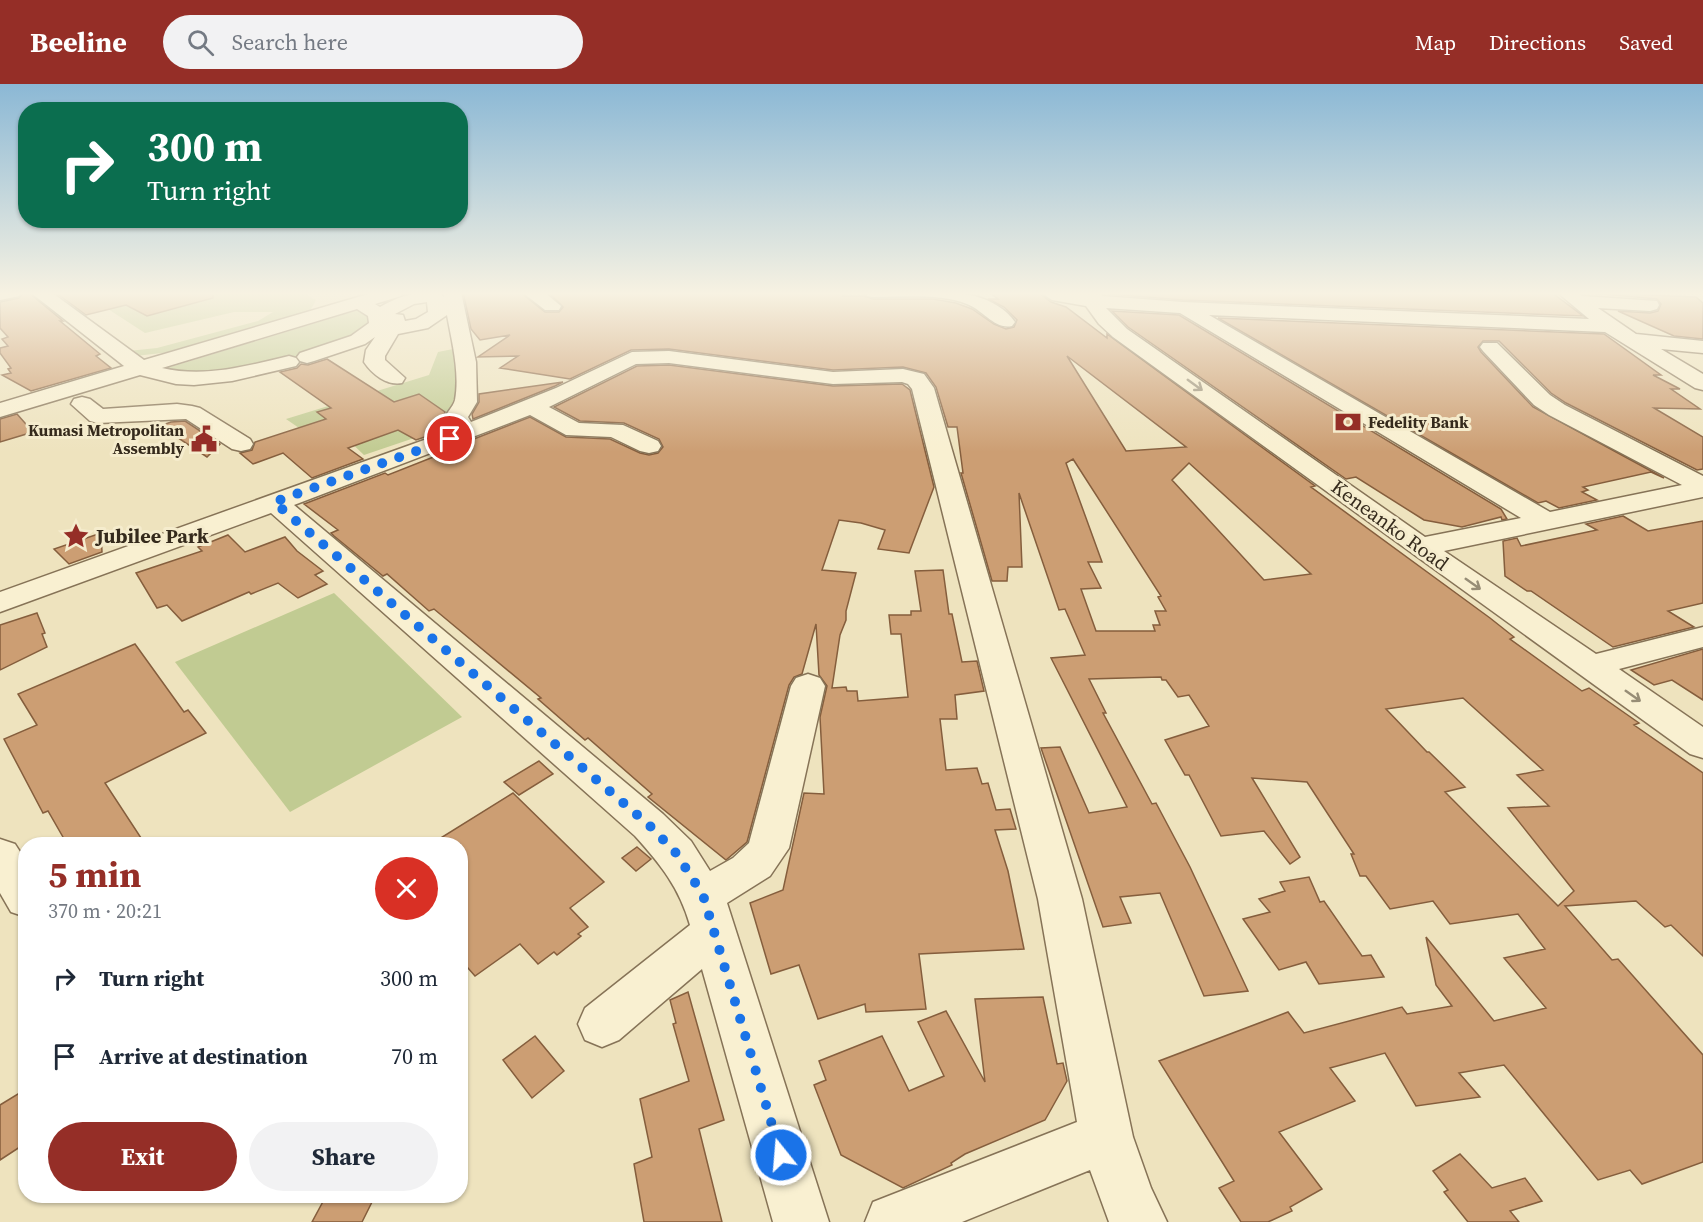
<!DOCTYPE html>
<meta charset="utf-8">
<style>
body{margin:0;font-family:"Source Serif 4",serif;background:#f2f2f3;color:#1f2937;height:100vh;display:flex;flex-direction:column;font-size:22px;white-space:nowrap}
*{box-sizing:border-box;margin:0}
p{font-size:20px;color:#747a83}
.icon{flex:none;width:33px;height:33px;fill:none;stroke:currentColor;stroke-width:2;stroke-linecap:round;stroke-linejoin:round}
.map{position:relative;flex:1;overflow:hidden}
.details{position:absolute;left:18px;top:753px;width:450px;height:366px;display:flex;flex-direction:column;background:#fff;border-radius:24px;box-shadow:0 2px 4px #0004}
.details>*{flex:none}
.hud{position:absolute;left:18px;top:18px;width:450px;height:126px;border-radius:24px;box-shadow:0 2px 4px #0004;background:#0b6e4f;color:#fff;overflow:hidden}
.pin{position:absolute;display:grid;place-items:center;width:51px;height:51px;color:#fff;margin:-26px;border:3px solid #fff;border-radius:50%;box-shadow:0 2px 6px #0007}
.me{position:absolute;width:66px;margin:-33px;rotate:343deg;stroke-linejoin:round;filter:drop-shadow(0 0 4px #0008)}
.turn{display:flex;align-items:center;gap:21px;height:126px;padding:0 30px;font-size:27px}
.turn .icon{width:78px;height:78px;stroke-width:2.5}
.turn b{display:block;font-size:42px;line-height:51px}
.round{display:grid;place-items:center;flex:none;width:63px;height:63px;border-radius:32px;background:#f2f2f3}
.overview{display:flex;align-items:center;justify-content:space-between;height:102px;padding:0 30px}
h1{font-size:36px;font-weight:700;line-height:45px;color:#952e27}
.action{display:flex;gap:12px;margin-top:auto;padding:12px 30px}
.action a{flex:1;height:69px;border-radius:36px;background:#952e27;color:#fff;font-size:24px;font-weight:700;line-height:69px;text-align:center}
.action a+a{background:#f2f2f3;color:#1f2937}
ul{padding:0;list-style:none}
li{display:flex;align-items:center;gap:18px;height:78px;padding:0 30px}
li div{flex:1}
li b{display:block;font-size:22px}
li em{font-style:normal}
header{display:flex;align-items:center;gap:36px;box-sizing:border-box;height:84px;padding:0 30px;background:#952e27;color:#fff}
header strong{font-size:28px}
nav{display:flex;gap:33px;margin-inline-start:auto;font-size:21px}
.search{width:420px;height:54px;background:#f2f2f3;display:flex;align-items:center;gap:15px;box-sizing:border-box;padding:0 21px;border-radius:33px;color:#747a83;font-size:22px}
.map>svg:first-child{display:block}
</style>
<header>
<strong>Beeline</strong>
<div class="search"><svg class="icon" aria-label="search" viewBox="0 0 24 24"><circle cx="10" cy="10" r="6"/><path d="M15 15l6 6"/></svg>Search here</div>
<nav><a>Map</a><a>Directions</a><a>Saved</a></nav>
</header>
<div class="map">
<svg width="1703" height="1138" viewBox="0 0 1703 1138">
<rect width="100%" height="100%" fill="#eee3be"/>
<g fill="#c1cb92">
<polygon points="171,208 301,208 316,216 310,227 171,268 135,272 128,267 157,264 258,237 273,228 234,228 145,249 108,225"/>
<polygon points="358,226 371,232 373,237 353,256 237,289 207,293 164,285"/>
<polygon points="453,265 459,323 429,349 364,371 339,347 315,355 286,335 429,291 438,268"/>
<polygon points="334,509 462,633 290,728 175,578"/>
</g>
<g fill="#cc9e73" stroke="#855e3d" stroke-width="1.5" fill-rule="evenodd">
<polygon points="24,208 28,208 63,237 60,237 100,270 96,272 111,284 31,307 2,291 11,289 8,285 11,284 0,269 0,264 8,262 2,255 8,253 0,244 0,218 19,214"/>
<polygon points="55,208 213,208 213,214 147,232 126,221 86,231"/>
<path d="M463 208H520L545 228H559L563 223 548 208H846L843 212H864L873 215H933L956 219 972 225 994 240 1006 245 1014 243 1017 236 1004 223 988 215H998L989 208H1038L1051 218 1066 223 1107 254V250L1315 402 1311 403 1490 534 1514 553 1510 555 1582 607 1589 604 1639 639 1634 641 1703 689V872L1671 841 1665 843 1636 817 1565 822 1612 876 1618 875 1703 971V1078L1642 1100 1630 1086 1598 1096 1504 981 1459 989 1480 1013 1416 1022 1385 969 1330 984 1355 1017 1279 1048 1322 1105 1290 1123 1292 1127 1268 1138H1241L1219 1104 1234 1097 1159 977 1288 928 1304 949 1402 923 1407 930 1452 922 1436 901 1426 853 1494 937 1546 924 1504 874 1545 865 1518 830 1450 840 1433 817 1390 825 1366 792H1360L1351 770H1354L1307 698 1252 694 1300 773 1290 780 1264 747 1221 752 1189 691H1185L1165 656 1209 642 1189 611 1178 613 1166 596H1162L1161 593 1089 595 1106 629H1103L1152 720 1156 719 1190 783 1248 907 1204 912 1160 809 1120 813 1131 839 1103 843 1041 664 1060 663 1089 729 1127 723 1051 574 1085 571 1065 525 1059 526 1019 409 1022 483H1008L1007 497H992L961 389H963L957 343H948L936 303 926 289 903 283 833 286 669 265 631 266 570 295 500 284 518 272 478 273 510 251 480 256 471 245ZM1067 272 1186 363 1126 367ZM1073 375 1161 512 1158 513 1166 527H1155L1160 541H1153L1155 547H1096L1081 505 1101 504 1088 478H1102L1066 379ZM1189 379 1311 490 1264 496 1172 396ZM1463 614 1543 686 1517 691 1549 722 1508 724 1574 807 1558 822 1445 708 1465 703 1429 668H1427L1386 625Z"/>
<polygon points="1109,208 1551,208 1583,232 1183,216 1109,210"/>
<polygon points="1581,208 1696,213 1703,219 1703,255 1674,252 1618,227 1650,229 1658,227 1661,220 1657,215"/>
<polygon points="1112,227 1179,231 1501,425 1507,435 1502,436 1501,433 1462,443 1424,436 1356,393 1346,395 1128,243"/>
<polygon points="1218,234 1604,250 1661,291 1653,291 1680,305 1671,305 1700,325 1654,324 1703,353 1703,385 1697,386 1566,319 1551,309 1499,257 1483,257 1478,263 1481,268 1533,323 1664,394 1651,388 1583,403 1588,406 1582,408 1597,416 1559,424 1546,417 1538,419"/>
<polygon points="327,275 394,318 419,310 445,328 442,336 448,345 416,356 398,346 348,364 363,375 312,394 283,369 253,380 240,369 252,366 255,358 326,335 317,328 331,324 280,288 297,284 301,280 308,281"/>
<polygon points="669,281 833,302 902,300 910,306 934,403 909,469 878,465 885,446 861,439 839,436 822,486 856,489 846,527 846,536 840,551 832,604 846,603 847,607 857,607 858,617 908,613 901,550 891,550 889,531 911,531 911,527 921,527 915,487 943,486 949,530 952,530 962,578 977,577 984,607 955,611 957,635 940,635 946,686 977,684 982,700 988,699 996,726 1010,725 1016,745 995,746 1008,787 1024,865 919,870 926,925 866,928 865,920 818,935 799,881 771,890 750,819 783,806 804,709 824,710 820,633 827,602 819,591 816,540 802,590 794,593 789,601 747,758 726,776 648,713 652,710 588,654 585,656 538,615 541,614 434,525 429,527 387,490 383,492 334,452 331,449 338,446 304,420 385,389 388,391 441,370 438,369 530,333 566,353 610,355 640,369 649,371 658,369 663,363 659,355 624,339 580,337 554,323 637,282"/>
<polygon points="563,298 555,302 473,335 472,330 479,318 479,310"/>
<polygon points="17,330 33,348 0,358 0,335"/>
<polygon points="185,337 220,360 207,373 160,342 171,338"/>
<polygon points="1623,432 1648,447 1703,437 1703,519 1668,527 1694,543 1613,563 1531,507 1527,507 1505,492 1503,457 1517,454 1521,462 1597,446 1586,440"/>
<polygon points="101,449 102,468 69,480 54,465"/>
<polygon points="228,451 245,468 285,453 297,467 323,487 315,491 327,500 298,514 278,499 251,510 249,508 182,537 167,521 157,524 136,489 202,467 198,463"/>
<polygon points="37,529 45,549 42,550 47,563 0,586 0,541"/>
<polygon points="135,560 184,628 188,626 206,649 105,699 145,760 67,760 48,727 43,729 4,655 37,641 18,610"/>
<polygon points="1703,565 1703,616 1672,596 1654,601 1631,586"/>
<polygon points="539,677 553,690 519,711 504,698"/>
<polygon points="513,709 604,798 570,824 588,843 578,850 581,852 557,871 554,868 538,880 520,860 475,892 460,875 460,760 431,760"/>
<polygon points="637,763 651,775 636,787 622,774"/>
<polygon points="1309,793 1320,818 1324,817 1362,872 1371,871 1384,893 1319,900 1306,878 1279,886 1243,835 1270,828 1259,815 1285,807 1280,798"/>
<polygon points="688,908 724,1036 699,1045 722,1138 644,1138 634,1080 652,1073 640,1015 689,997 673,940 676,939 670,916"/>
<polygon points="1043,913 1057,980 1063,979 1067,997 1045,1036 965,1070 951,1079 952,1081 903,1104 841,1071 814,1001 826,996 819,977 882,952 909,1007 944,992 918,938 946,927 985,998 975,915"/>
<polygon points="535,952 564,987 532,1014 503,976"/>
<polygon points="26,1005 26,1059 0,1076 0,1021"/>
<polygon points="1460,1070 1492,1104 1525,1094 1542,1117 1510,1127 1519,1138 1468,1138 1444,1108 1448,1106 1433,1087"/>
<polygon points="326,1112 375,1112 362,1138 312,1138"/>
</g>
<g fill="none" stroke-linecap="round" stroke-linejoin="round">
<g stroke="#867357" stroke-width="3">
<g id="minor">
<polygon points="0,208 22,208 19,212 0,216"/>
<path d="M30 208H51L144 276 375 208H404L401 212 375 220 380 223C393 215 432 199 444 213L443 208H461L476 278 477 318 468 333 471 338 556 304 632 268 669 267 833 288 903 285 924 290 934 304 1082 815 1133 1053 1151 1104 1167 1138H1109L1090 1086 962 1138H865L873 1118 1077 1038 1038 815 912 305 908 300 902 298 833 300 669 279 636 280 549 323 579 339 623 341 658 357 661 362 658 367 649 369 640 367 611 353 566 351 530 331 294 421 663 730 691 757 710 787 733 774 749 759 791 602 796 594 808 590 820 594 825 602 789 764 770 792 727 819 829 1138H773L702 885 619 956 602 963 585 956 578 940 585 924 690 841C679 803 661 781 635 752L271 429 0 528V508L452 346 444 337C445 329 453 324 455 316 460 289 452 258 447 231L428 244 398 250 385 272V276L405 294 402 299C387 302 372 290 364 278L366 266 375 253 365 260 314 277 307 279 300 277 297 273 300 269 351 252 369 239 368 232 357 225 162 284C205 294 247 282 289 272L296 274 299 278 296 282 232 297 194 301 176 300 140 291 0 333V319L124 282ZM427 218 428 228 416 235 405 237 403 231 395 230 414 220Z"/>
<polygon points="522,208 544,208 561,222 559,226 545,226"/>
<path d="M864 208C910 208 986 196 1015 238L1012 242C995 246 983 226 967 220 939 209 903 213 873 213L867 212Z"/>
<path d="M1040 208 1083 210V208H1101L1102 212 1183 218 1589 235 1557 208H1578L1582 212 1657 217 1659 221 1657 225 1650 227 1598 224 1636 250 1703 257V269L1661 265 1703 290V306L1695 304 1605 248 1209 231 1550 428 1682 401 1549 331 1534 321 1483 267 1480 263 1483 259H1497L1550 311 1565 321 1703 392V413L1444 467 1596 570 1703 543V563L1619 585 1703 643V674L1690 670 1113 253 1099 240 1086 222 1052 216ZM1106 224 1180 229 1521 434 1425 453 1127 245Z"/>
<polygon points="82,313 90,315 103,325 177,320 192,322 200,324 250,355 253,360 250,365 241,367 232,365 186,335 98,339 90,337 71,320 74,315"/>
<polygon points="0,755 15,760 26,777 26,833 11,828 0,809"/>
</g>
</g>
<use href="#minor" fill="#f9f0d1" fill-rule="evenodd"/>
</g>
<defs><path id="oneway-shaft" d="M-6 0H5M1.5-3L5.5 0L1.5 3" fill="none" stroke-width="1.6" stroke-linecap="round" stroke-linejoin="round" transform="scale(1.5)"/></defs>
<g stroke="#978d76">
<use href="#oneway-shaft" transform="translate(1195 301) rotate(36)"/>
<use href="#oneway-shaft" transform="translate(1473 500) rotate(35)"/>
<use href="#oneway-shaft" transform="translate(1633 612) rotate(35)"/>
</g>
<linearGradient id="sky" x2="0" y2="1"><stop stop-color="#8bb8d5"/><stop offset="0.57" stop-color="#f7f2e2"/><stop offset="1" stop-color="#f7f2e2" stop-opacity="0"/></linearGradient>
<rect width="1703" height="368" fill="url(#sky)"/>
<g fill="none" stroke-linecap="round" stroke-linejoin="round">
<polyline stroke="#1a73e8" stroke-width="10" stroke-dasharray="0 18" points="450,355 274,418 649,741 676,769 703,811 781,1071"/>
</g>
<defs>
<g id="bank-bare" transform="scale(2.07)"><path d="M-6-4H6V4H-6ZM0-2.3a2.3 2.3 0 1 0 0 4.6a2.3 2.3 0 1 0 0-4.6Z" fill="#952e27" stroke="#f5eccd" stroke-width="2.5" paint-order="stroke"/></g>
<g id="civic-bare" transform="scale(2.07)"><path d="M-.6-6.5H3V-4.5H.6V-3L4-1V1h2V6H-6V1h2V-1L-.6-3ZM-1.2 2.5V6h2.4V2.5Z" fill="#952e27" stroke="#f5eccd" stroke-width="2.5" paint-order="stroke"/></g>
<g id="sight-bare" transform="scale(2.07)"><path d="M0-6L1.8-2.2L6-1.7L2.9 1.2L3.7 5.4L0 3.3L-3.7 5.4L-2.9 1.2L-6-1.7L-1.8-2.2Z" fill="#952e27" stroke="#f5eccd" stroke-width="2.5" paint-order="stroke"/></g>
</defs>
<g fill-rule="evenodd">
<use href="#bank-bare" x="1348" y="338"/>
<use href="#civic-bare" x="204" y="355"/>
<use href="#sight-bare" x="76" y="452"/>
</g>
<g text-anchor="middle" stroke-width="6" stroke-linejoin="round" paint-order="stroke">
<g font-size="16" font-weight="bold" fill="#352a1c" stroke="#f5eccd" text-anchor="start">
<text x="1368" y="344">Fedelity Bank</text>
<text x="184" y="352" text-anchor="end">Kumasi Metropolitan<tspan x="184" dy="18">Assembly</tspan></text>
</g>
<g font-size="20" fill="#352a1c" stroke="#f5eccd">
<text transform="translate(1390 441) rotate(36)" y="7">Keneanko Road</text>
</g>
<g font-size="20" font-weight="bold" fill="#352a1c" stroke="#f5eccd" text-anchor="start">
<text x="96" y="459">Jubilee Park</text>
</g>
</g>
</svg>
<div class="pin" style="left:450px;top:355px;background:#d93025"><svg class="icon" aria-label="arrive" viewBox="0 0 24 24"><path d="M6 21V4h12l-3 4 3 4H6"/></svg></div>
<svg class="me" style="left:781px;top:1071px" viewBox="-20 -20 40 40"><circle r="17" fill="#1a73e8" stroke="#fff" stroke-width="3"/><path d="M0-11L8 9 0 5-8 9z" fill="#fff"/></svg>
<div class="hud">
<div class="turn"><svg class="icon" aria-label="right" viewBox="0 0 24 24"><path d="M7 20v-9h11M14 6l5 5-5 5"/></svg><div><b>300 m</b>Turn right</div></div>
</div>
<section class="details">
<div class="overview"><div><h1>5 min</h1><p>370 m · 20:21</p></div><a class="round" style="background:#d93025;color:#fff"><svg class="icon" aria-label="close" viewBox="0 0 24 24"><path d="M6 6l12 12M18 6L6 18"/></svg></a></div>
<ul>
<li><svg class="icon" aria-label="right" viewBox="0 0 24 24"><path d="M7 20v-9h11M14 6l5 5-5 5"/></svg><div><b>Turn right</b></div><em>300 m</em></li>
<li><svg class="icon" aria-label="arrive" viewBox="0 0 24 24"><path d="M6 21V4h12l-3 4 3 4H6"/></svg><div><b>Arrive at destination</b></div><em>70 m</em></li>
</ul>
<div class="action"><a>Exit</a><a>Share</a></div>
</section>
</div>
